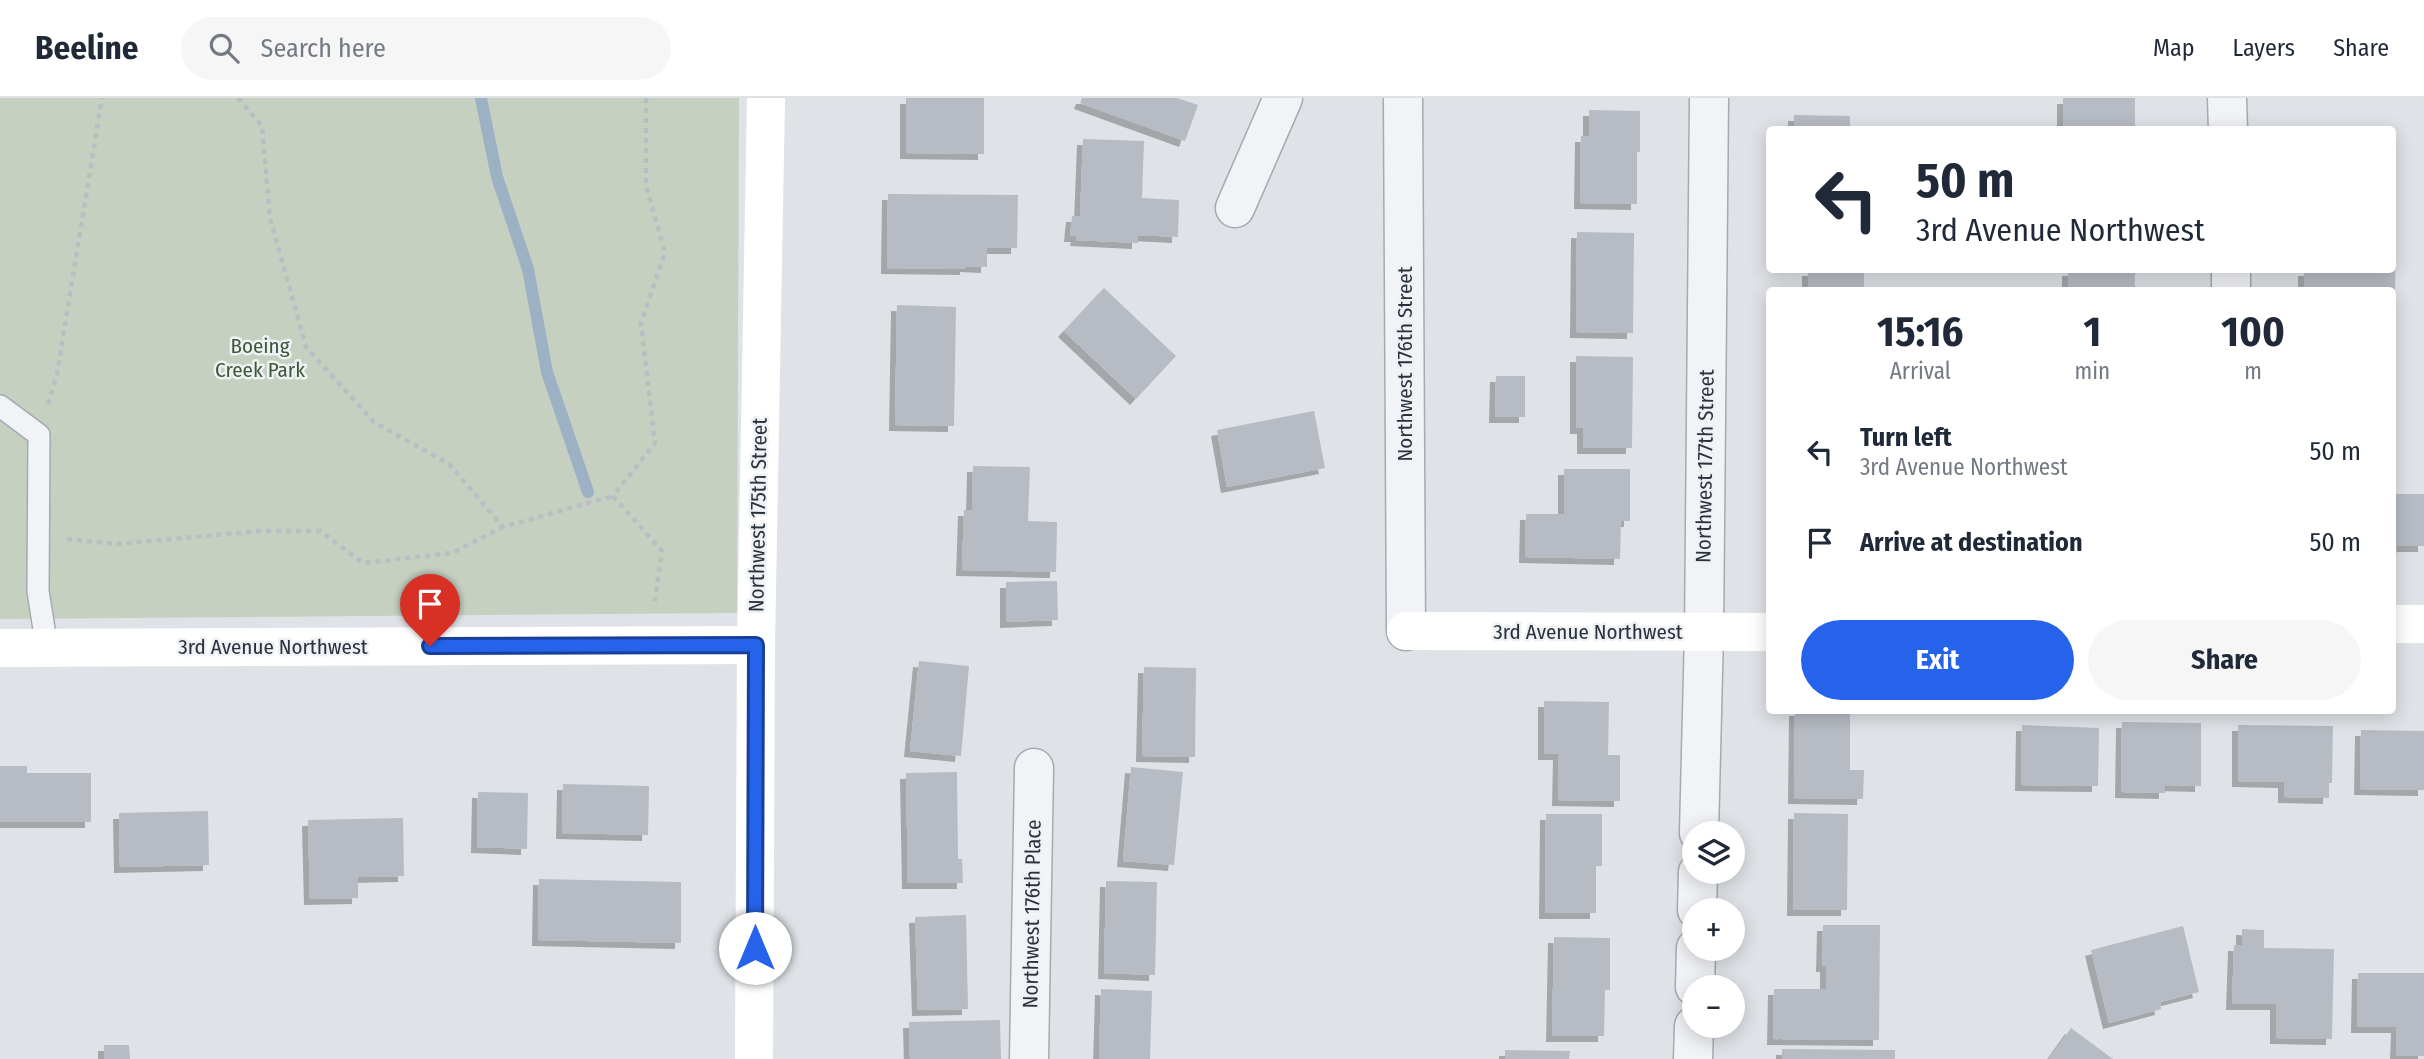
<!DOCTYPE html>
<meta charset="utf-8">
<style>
body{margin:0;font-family:"Fira Sans Condensed",sans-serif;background:#f6f6f7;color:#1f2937;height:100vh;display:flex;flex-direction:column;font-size:26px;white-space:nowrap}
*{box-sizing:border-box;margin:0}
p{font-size:23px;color:#747a83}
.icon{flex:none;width:38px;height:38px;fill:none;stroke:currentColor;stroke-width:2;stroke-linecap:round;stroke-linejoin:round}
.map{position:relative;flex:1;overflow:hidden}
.panel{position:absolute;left:1766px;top:189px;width:630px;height:427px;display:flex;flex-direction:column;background:#fff;border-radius:7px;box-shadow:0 4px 18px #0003}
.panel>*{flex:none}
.banner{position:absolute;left:1766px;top:28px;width:630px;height:147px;border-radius:7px;box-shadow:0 4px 18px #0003;background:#fff;color:#1f2937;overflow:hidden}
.controls{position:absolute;left:1682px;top:723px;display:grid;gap:14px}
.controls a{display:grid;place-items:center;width:63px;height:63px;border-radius:50%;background:#fff;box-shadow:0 4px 18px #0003;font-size:35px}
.pin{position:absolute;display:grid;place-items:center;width:60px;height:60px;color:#fff;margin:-72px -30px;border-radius:50% 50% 50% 0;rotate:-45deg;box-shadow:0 0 7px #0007}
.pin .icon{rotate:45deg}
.me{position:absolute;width:77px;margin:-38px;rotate:0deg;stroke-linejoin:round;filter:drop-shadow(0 0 5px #0008)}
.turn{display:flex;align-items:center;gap:24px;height:147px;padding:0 35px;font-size:32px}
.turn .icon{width:91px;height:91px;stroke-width:2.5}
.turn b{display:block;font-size:49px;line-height:60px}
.eta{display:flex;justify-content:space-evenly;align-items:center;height:119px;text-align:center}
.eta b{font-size:42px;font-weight:700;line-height:49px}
.cta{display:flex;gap:14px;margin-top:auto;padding:14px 35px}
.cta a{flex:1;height:80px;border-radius:42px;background:#2563eb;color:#fff;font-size:28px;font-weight:700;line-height:80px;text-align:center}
.cta a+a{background:#f6f6f7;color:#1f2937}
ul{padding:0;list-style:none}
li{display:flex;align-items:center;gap:21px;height:91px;padding:0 35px}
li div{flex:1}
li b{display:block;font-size:26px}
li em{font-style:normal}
header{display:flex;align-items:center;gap:42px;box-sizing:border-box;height:98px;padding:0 35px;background:#fff;border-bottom:2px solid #e0e1e3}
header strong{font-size:33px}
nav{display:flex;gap:38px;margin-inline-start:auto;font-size:24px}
.search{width:490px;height:63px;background:#f6f6f7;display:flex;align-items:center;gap:18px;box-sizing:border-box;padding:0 24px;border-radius:38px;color:#747a83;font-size:26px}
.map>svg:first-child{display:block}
</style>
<header>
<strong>Beeline</strong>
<div class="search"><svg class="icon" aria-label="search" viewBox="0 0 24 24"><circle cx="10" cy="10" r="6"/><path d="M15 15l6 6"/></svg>Search here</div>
<nav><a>Map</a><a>Layers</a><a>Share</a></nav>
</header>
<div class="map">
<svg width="2424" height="961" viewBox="0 0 2424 961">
<defs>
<filter id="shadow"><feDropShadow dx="-6" dy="6" stdDeviation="0" flood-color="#0004"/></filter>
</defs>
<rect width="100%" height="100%" fill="#dfe3e7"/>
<polygon fill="#c5d0c1" points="0,0 739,0 737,515 0,521"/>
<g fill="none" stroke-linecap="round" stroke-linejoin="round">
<polyline stroke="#9db1c4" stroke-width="12" points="481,0 497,79 528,171 547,274 588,394"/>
</g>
<g fill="#b7bcc4" filter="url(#shadow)">
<polygon points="906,0 984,0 984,56 906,55"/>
<polygon points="1082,0 1177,0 1198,7 1185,43 1080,5"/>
<rect x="2063" y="0" width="72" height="32"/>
<polygon points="1589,12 1640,13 1640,54 1637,54 1637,106 1580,105 1581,38 1589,38"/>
<polygon points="1794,17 1850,18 1850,32 1794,32"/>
<polygon points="1083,41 1144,43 1142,100 1179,102 1178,139 1138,137 1138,145 1076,142 1077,138 1070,138 1072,118 1080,118"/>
<polygon points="888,96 1018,97 1017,150 987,150 987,169 966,168 966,171 887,170"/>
<polygon points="2392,130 2396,130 2395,195 2392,195 2392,192 2304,192 2304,172 2392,172"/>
<polygon points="1577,134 1634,135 1633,235 1576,234"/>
<rect x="1808" y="172" width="56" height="20"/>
<rect x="2068" y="172" width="67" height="20"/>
<polygon points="1104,190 1176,258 1136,301 1064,233"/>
<polygon points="897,207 956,209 954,328 895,327"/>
<polygon points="2392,232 2396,232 2395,322 2392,322"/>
<polygon points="1576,258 1633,259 1632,350 1583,350 1583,330 1576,330"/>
<polygon points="1496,278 1525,278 1525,319 1495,319"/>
<polygon points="1314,313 1325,370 1227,389 1217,332"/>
<polygon points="973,368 1030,369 1028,423 1057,424 1056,474 962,472 964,412 972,412"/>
<polygon points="1564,371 1630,371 1630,423 1621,423 1620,461 1525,459 1526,416 1564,416"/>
<polygon points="2392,396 2424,396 2424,448 2397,448 2396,459 2392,459"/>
<polygon points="1057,483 1058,522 1006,524 1006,484"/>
<polygon points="919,563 969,568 961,658 910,653"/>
<polygon points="1144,569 1196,570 1195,659 1142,658"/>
<polygon points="1544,603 1609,604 1608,657 1620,657 1620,703 1558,702 1559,656 1544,656"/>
<polygon points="1795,612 1850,612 1850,672 1864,672 1863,701 1794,700"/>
<polygon points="2122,624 2201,625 2201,688 2165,687 2165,695 2121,694"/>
<polygon points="2022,627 2099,630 2098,688 2021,687"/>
<polygon points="2238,627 2333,628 2332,685 2329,685 2329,700 2284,699 2284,684 2238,683"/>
<polygon points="2361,632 2424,633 2424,692 2360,691"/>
<polygon points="0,668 27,668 27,675 91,675 91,724 0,724"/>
<polygon points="1131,669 1183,674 1174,767 1123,763"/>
<polygon points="957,674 958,761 962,761 963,785 908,785 906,675"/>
<polygon points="563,686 649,688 648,737 562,735"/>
<polygon points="478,694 528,695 527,751 477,749"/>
<polygon points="208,713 209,767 120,769 119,715"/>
<polygon points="1794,715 1848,716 1847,812 1793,812"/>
<polygon points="1546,716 1602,716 1602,768 1596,768 1596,815 1545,815"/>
<polygon points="403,720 404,778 358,779 358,800 310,801 308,722"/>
<polygon points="539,781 681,784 681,845 538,842"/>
<polygon points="1106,783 1157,784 1155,877 1104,875"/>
<polygon points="966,817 968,911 918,912 915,819"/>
<polygon points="1823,827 1880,827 1879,942 1773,941 1774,891 1826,891 1826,868 1822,868"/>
<polygon points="2183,828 2199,894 2160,904 2161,911 2109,925 2091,852"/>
<polygon points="2242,831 2264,832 2264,850 2334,851 2332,941 2276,940 2276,906 2232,906 2234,847 2242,847"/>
<polygon points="1554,839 1610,840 1610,892 1605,892 1604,938 1552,938"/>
<polygon points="2358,875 2424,875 2424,958 2396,957 2397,929 2357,929"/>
<polygon points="1101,891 1152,893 1150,961 1099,961"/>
<polygon points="1000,922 1001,961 910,961 909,924"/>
<polygon points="2071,930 2113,961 2049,961"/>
<polygon points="104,947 129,947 130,961 104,961"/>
<polygon points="1782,951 1895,952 1895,961 1782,961"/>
<polygon points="1505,952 1570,953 1569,961 1505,961"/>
</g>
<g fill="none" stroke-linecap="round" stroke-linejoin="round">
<g stroke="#a5aab1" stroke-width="24">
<polyline id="lane" points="0,308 39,337 38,493 47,550"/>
</g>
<g stroke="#a5aab1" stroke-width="41">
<g id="street">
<polyline points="1403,0 1406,533"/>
<polyline points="2227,0 2228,32"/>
<polyline points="1235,110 1283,0"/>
<polyline points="2231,172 2231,192"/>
<polyline points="1699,735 1704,535 1709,0"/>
<polyline points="1697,812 1698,774"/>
<polyline points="1695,889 1696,850"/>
<polyline points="1029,961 1034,670"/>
<polyline points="1693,961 1694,928"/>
</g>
</g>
<g stroke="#babdc2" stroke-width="4.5" stroke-dasharray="5 5" stroke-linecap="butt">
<polyline points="238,0 262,28 270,120 306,249 374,324 449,366 503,429 613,398"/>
<polyline points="646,0 646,87 665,155 641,225 655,345 613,398 662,453 654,508"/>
<polyline points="48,306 57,276 102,0"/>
<polyline points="67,441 117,446 260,433 320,433 363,465 452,455 503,429"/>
</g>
<use href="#lane" stroke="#f2f3f6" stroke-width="21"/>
<use href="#street" stroke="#f2f3f6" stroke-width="38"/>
<g stroke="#fff" stroke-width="38">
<polyline points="2392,526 2424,526"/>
<polyline points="1406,533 1769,534"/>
<polyline points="0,550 756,547"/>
<polyline points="754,961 756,547 766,0"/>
</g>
</g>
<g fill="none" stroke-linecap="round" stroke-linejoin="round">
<g stroke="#184099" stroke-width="18">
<polyline id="route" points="430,548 756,547 755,850"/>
</g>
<use href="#route" stroke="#2563eb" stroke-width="12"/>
</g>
<g text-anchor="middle" stroke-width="5" stroke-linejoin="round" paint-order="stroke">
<g font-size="21" fill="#3f5838" stroke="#eff2f5">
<text x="260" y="255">Boeing<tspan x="260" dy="24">Creek Park</tspan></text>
</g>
<g font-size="21" fill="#2a313d" stroke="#eff2f5">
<text transform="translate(1405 266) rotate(-90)" y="7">Northwest 176th Street</text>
<text transform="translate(1705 368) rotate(-89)" y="7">Northwest 177th Street</text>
<text transform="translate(758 417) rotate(-89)" y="7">Northwest 175th Street</text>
<text x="1588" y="541">3rd Avenue Northwest</text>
<text x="273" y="556">3rd Avenue Northwest</text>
<text transform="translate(1032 816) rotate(-89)" y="7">Northwest 176th Place</text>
</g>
</g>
</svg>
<div class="controls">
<a><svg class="icon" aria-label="layers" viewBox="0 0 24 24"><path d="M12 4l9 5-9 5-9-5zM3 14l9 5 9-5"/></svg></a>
<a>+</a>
<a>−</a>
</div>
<div class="pin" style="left:430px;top:548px;background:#d93025"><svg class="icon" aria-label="arrive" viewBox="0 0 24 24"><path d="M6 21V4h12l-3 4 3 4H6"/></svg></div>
<svg class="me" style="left:755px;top:850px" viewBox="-20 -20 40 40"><circle r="19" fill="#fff"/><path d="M0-13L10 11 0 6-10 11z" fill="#2563eb"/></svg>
<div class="banner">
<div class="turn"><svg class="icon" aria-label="left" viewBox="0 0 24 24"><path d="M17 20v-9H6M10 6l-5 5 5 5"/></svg><div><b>50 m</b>3rd Avenue Northwest</div></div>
</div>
<section class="panel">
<div class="eta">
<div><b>15:16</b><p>Arrival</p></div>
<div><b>1</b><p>min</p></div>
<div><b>100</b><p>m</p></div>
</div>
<ul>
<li><svg class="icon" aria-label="left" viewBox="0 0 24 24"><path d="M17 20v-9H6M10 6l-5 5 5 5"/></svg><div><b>Turn left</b><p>3rd Avenue Northwest</p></div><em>50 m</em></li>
<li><svg class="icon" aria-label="arrive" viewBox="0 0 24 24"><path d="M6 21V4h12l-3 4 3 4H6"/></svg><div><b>Arrive at destination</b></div><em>50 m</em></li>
</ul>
<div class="cta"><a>Exit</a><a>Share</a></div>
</section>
</div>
